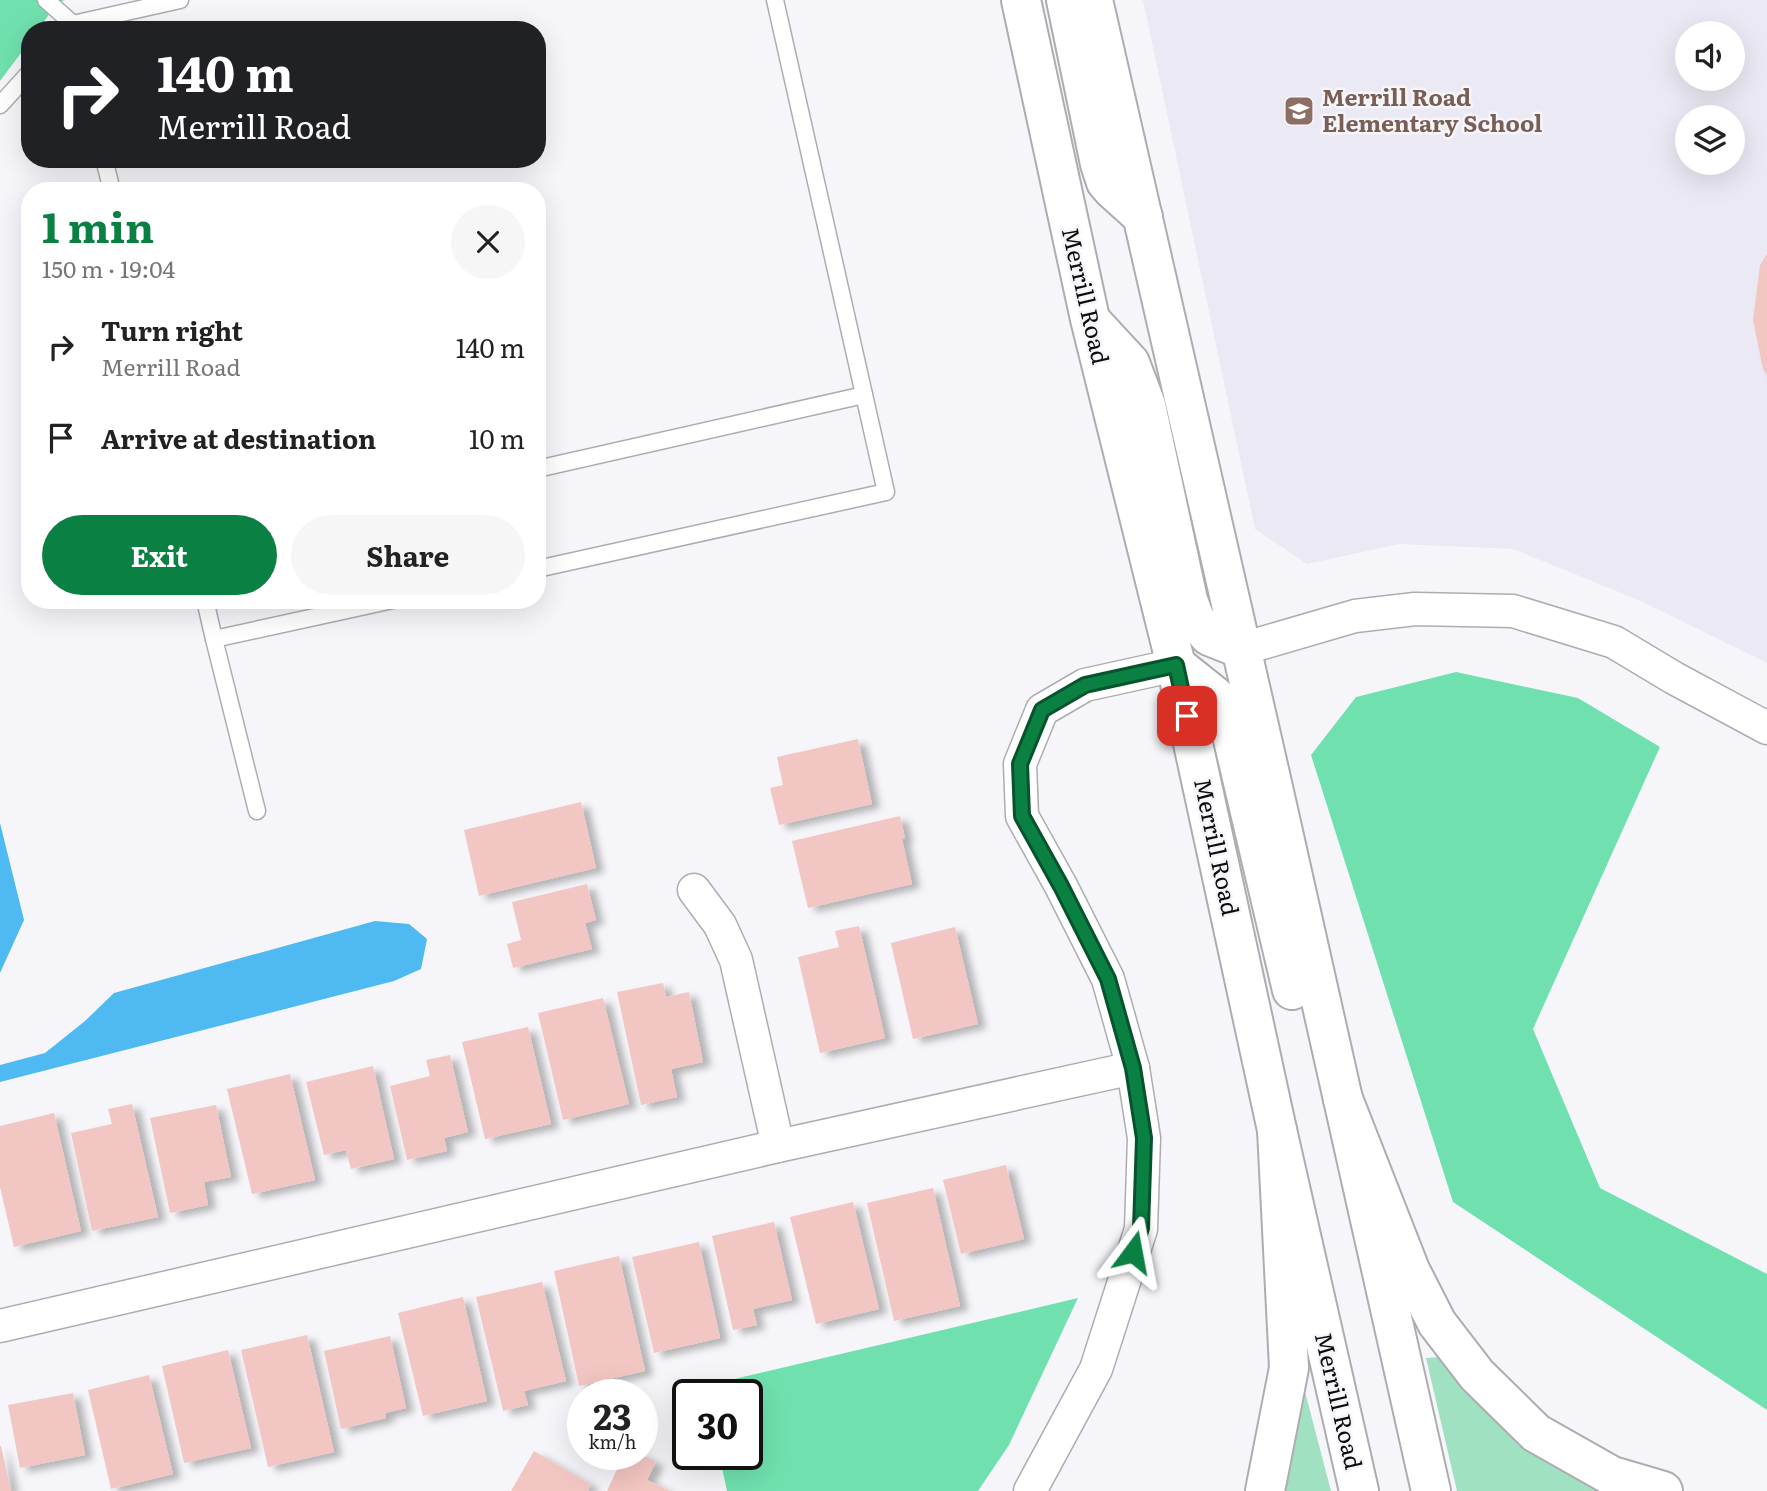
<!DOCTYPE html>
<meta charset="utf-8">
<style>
body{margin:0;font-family:Literata,serif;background:#f6f6f6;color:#222;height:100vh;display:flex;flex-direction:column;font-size:26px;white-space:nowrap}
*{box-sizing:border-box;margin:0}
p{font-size:23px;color:#767676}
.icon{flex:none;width:38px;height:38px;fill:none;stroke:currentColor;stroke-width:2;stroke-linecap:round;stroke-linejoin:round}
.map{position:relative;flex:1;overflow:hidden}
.side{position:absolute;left:21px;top:182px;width:525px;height:427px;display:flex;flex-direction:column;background:#fff;border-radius:28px;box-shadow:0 7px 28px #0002}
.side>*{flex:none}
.banner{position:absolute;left:21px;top:21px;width:525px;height:147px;border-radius:28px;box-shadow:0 7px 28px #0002;background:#202124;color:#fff;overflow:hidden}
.fabs{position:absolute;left:1675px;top:21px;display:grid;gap:14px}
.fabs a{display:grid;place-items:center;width:70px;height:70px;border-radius:50%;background:#fff;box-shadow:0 7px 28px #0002;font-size:35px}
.speed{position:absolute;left:567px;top:1379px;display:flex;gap:14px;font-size:35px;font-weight:700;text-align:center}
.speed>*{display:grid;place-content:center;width:91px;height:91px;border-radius:50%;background:#fff;box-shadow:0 7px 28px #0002;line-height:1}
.speed small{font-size:18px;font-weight:400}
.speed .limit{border:4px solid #111;border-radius:10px;background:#fff;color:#111}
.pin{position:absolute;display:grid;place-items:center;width:60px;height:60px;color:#fff;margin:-30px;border-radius:14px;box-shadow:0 4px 10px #0006}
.me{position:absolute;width:77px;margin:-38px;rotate:13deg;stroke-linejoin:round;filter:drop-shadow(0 0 5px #0008)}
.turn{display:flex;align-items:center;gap:24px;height:147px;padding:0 21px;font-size:32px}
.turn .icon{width:91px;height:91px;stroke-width:2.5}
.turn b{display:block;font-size:49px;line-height:60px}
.round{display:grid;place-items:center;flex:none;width:74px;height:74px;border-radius:37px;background:#f6f6f6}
.overview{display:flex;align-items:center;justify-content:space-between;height:119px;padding:0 21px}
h1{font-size:42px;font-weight:700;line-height:52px;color:#0b8043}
.button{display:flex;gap:14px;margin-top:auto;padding:14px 21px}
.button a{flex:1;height:80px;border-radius:42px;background:#0b8043;color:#fff;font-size:28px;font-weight:700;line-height:80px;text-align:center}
.button a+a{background:#f6f6f6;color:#222}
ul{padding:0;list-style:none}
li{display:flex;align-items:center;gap:21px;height:91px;padding:0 21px}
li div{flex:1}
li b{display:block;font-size:26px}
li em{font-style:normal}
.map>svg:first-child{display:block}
</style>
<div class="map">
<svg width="1767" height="1491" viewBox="0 0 1767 1491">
<defs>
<filter id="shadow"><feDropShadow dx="8" dy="4.5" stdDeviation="3.5" flood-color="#0004"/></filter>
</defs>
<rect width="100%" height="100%" fill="#f6f6fa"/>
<path fill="#eae9f4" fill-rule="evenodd" d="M1143 0H1767V663L1641 601 1513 549 1399 544 1307 564 1255 529ZM1687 33H1732V79H1687ZM1687 117H1732V163H1687Z"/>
<g fill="#9fe1c0">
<polygon points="1440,1357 1609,1491 1457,1491 1426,1358"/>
<polygon points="1303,1384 1331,1491 1285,1491"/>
</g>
<g fill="#70e1ae">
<polygon points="0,0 65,0 57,3 38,30 30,30 30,41 0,81"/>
<polygon points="1456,672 1578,698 1660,747 1533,1029 1600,1188 1767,1274 1767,1410 1453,1202 1311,755 1356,697"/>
<polygon points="1078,1298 1009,1445 978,1491 727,1491 719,1454 747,1454 747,1395 707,1395 705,1386"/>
</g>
<g fill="#4fb9f2">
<polygon points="0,823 24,920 0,973"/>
<polygon points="375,921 409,924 427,939 421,969 394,981 0,1082 0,1065 45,1053 85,1021 114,993"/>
</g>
<g fill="#f2c6c2" filter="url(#shadow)">
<polygon points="1767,254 1767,375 1763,369 1753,320 1760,265"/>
<polygon points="858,739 872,804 779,825 770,788 783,785 777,757"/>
<polygon points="581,802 596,868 479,896 464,830"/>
<polygon points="900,816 905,838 902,839 912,884 808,908 792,841"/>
<polygon points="587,884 596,920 585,923 592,949 513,968 507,944 521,940 512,902"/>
<polygon points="859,926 885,1038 820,1053 798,957 839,947 835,931"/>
<polygon points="955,927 978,1024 913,1039 891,943"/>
<polygon points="663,983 666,997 689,992 703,1062 671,1069 677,1097 641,1105 617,992"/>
<polygon points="603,998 629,1104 563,1120 538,1013"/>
<polygon points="528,1027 551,1124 485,1139 462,1042"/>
<polygon points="450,1055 468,1132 444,1138 447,1151 407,1160 390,1086 430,1076 426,1060"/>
<polygon points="373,1066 394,1159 351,1169 346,1150 324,1155 306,1082"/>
<polygon points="290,1074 315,1180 252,1194 227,1089"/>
<polygon points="132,1104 158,1217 92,1231 71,1133 112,1124 108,1109"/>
<polygon points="216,1105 231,1177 204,1182 208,1205 170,1213 150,1118"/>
<polygon points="54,1113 81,1231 14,1247 0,1187 0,1126"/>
<polygon points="1006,1165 1024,1239 961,1254 943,1180"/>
<polygon points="933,1188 960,1306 894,1321 867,1203"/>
<polygon points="853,1202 879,1309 816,1324 790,1217"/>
<polygon points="774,1222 792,1300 753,1309 757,1325 733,1330 712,1236"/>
<polygon points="699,1242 720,1338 654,1353 632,1257"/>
<polygon points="619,1256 645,1371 579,1386 554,1271"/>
<polygon points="542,1282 566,1381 524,1391 528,1405 503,1411 476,1297"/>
<polygon points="463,1297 487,1401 423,1416 398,1313"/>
<polygon points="307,1335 334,1452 268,1467 241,1350"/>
<polygon points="390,1336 406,1408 385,1413 386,1418 341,1429 324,1351"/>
<polygon points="228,1350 251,1448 184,1463 162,1366"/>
<polygon points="149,1375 173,1474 111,1489 88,1390"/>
<polygon points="73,1393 85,1455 20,1468 8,1405"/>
<polygon points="0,1446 1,1446 11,1491 0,1491"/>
<polygon points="534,1451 591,1485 588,1491 511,1491"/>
<polygon points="624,1454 640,1454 656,1462 647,1480 670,1491 607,1491"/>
</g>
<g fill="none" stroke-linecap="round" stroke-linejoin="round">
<g stroke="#adadb1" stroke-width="19">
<g id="service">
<polyline points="46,0 73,24 75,30"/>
<polyline points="68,30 73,24 180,0"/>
<polyline points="0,105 30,72"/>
<polyline points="104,159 112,191"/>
<polyline points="537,469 864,395"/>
<polyline points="537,569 886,492 775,0"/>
<polyline points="205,600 214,639"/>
<polyline points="257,811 214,639 393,600"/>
</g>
</g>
<g stroke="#adadb1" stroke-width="35">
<g id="minor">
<polyline points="1242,649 1355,616 1415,609 1513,611 1614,642 1674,678 1767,728"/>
<polyline points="694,890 720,925 736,960 778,1146"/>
<polyline points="0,1326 778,1146 1133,1068"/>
<polyline points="1030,1491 1096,1369 1141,1229 1144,1138 1133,1068 1108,979 1061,886 1022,816 1020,764 1042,710 1085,685 1176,665"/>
</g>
</g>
<g stroke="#adadb1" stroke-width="42">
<g id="secondary">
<polyline points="1021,0 1090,319 1176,665 1277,1130 1359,1491"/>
<polyline points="1066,0 1100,164 1106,182 1113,190 1143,217"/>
<polyline points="1093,0 1272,783 1431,1491"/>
<polyline points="1093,323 1130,363 1146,405 1188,600 1195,619 1209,636 1242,649"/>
<polyline points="1176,665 1216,697 1230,727 1292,990"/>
</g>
</g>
<g stroke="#adadb1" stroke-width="42">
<g id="motorway">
<polyline points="1343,1099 1410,1270 1437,1323 1477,1375 1536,1433 1612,1476 1663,1491"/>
<polyline points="1265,1491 1289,1368 1277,1130"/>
</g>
</g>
<use href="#service" stroke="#fff" stroke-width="16"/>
<use href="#minor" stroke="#fff" stroke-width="32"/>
<use href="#secondary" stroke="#fff" stroke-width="38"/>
<use href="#motorway" stroke="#fff" stroke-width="38"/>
</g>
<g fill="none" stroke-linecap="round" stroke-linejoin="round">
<g stroke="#07532c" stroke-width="18">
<polyline id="route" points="1133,1252 1141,1228 1144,1138 1133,1068 1108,979 1061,886 1022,816 1020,764 1042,710 1085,685 1176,665 1187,716"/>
</g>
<use href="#route" stroke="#0b8043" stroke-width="12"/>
</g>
<defs>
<g id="school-square" transform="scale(1.575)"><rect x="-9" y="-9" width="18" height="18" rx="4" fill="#8d6e63" stroke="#f6f6fa"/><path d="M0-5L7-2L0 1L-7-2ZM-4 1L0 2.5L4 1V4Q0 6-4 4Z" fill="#fff"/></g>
</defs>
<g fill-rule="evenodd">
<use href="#school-square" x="1299" y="111"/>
</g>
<g text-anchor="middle" stroke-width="5" stroke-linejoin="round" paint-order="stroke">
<g font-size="23" font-weight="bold" fill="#785e54" stroke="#f6f6fa" text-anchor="start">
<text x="1322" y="106">Merrill Road<tspan x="1322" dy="26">Elementary School</tspan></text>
</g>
<g font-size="23" fill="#0b0b0c" stroke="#f6f6fa">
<text transform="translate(1085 296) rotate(77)" y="8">Merrill Road</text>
<text transform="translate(1216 847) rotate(78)" y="8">Merrill Road</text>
<text transform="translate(1338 1401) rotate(77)" y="8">Merrill Road</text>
</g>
</g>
</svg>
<div class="fabs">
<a><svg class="icon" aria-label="sound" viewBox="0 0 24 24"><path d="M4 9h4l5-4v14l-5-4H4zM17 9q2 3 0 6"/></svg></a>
<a><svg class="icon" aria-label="layers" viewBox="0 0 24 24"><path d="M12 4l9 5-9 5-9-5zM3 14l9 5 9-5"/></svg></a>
</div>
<div class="speed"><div>23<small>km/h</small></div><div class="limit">30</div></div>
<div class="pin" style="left:1187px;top:716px;background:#d93025"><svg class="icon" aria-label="arrive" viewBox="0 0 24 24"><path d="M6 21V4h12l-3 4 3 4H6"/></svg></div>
<svg class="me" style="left:1133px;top:1252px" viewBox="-20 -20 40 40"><path d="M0-17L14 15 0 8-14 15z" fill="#0b8043" stroke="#fff" stroke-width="4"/></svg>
<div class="banner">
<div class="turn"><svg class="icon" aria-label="right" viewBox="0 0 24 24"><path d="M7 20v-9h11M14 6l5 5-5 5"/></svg><div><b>140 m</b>Merrill Road</div></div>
</div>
<section class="side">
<div class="overview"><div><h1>1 min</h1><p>150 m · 19:04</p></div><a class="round"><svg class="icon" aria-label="close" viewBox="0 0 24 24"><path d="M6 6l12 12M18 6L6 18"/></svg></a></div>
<ul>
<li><svg class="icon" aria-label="right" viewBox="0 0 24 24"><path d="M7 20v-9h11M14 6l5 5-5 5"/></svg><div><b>Turn right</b><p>Merrill Road</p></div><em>140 m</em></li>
<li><svg class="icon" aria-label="arrive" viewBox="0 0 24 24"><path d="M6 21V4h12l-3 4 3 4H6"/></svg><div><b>Arrive at destination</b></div><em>10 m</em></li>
</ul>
<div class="button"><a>Exit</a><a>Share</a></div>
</section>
</div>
